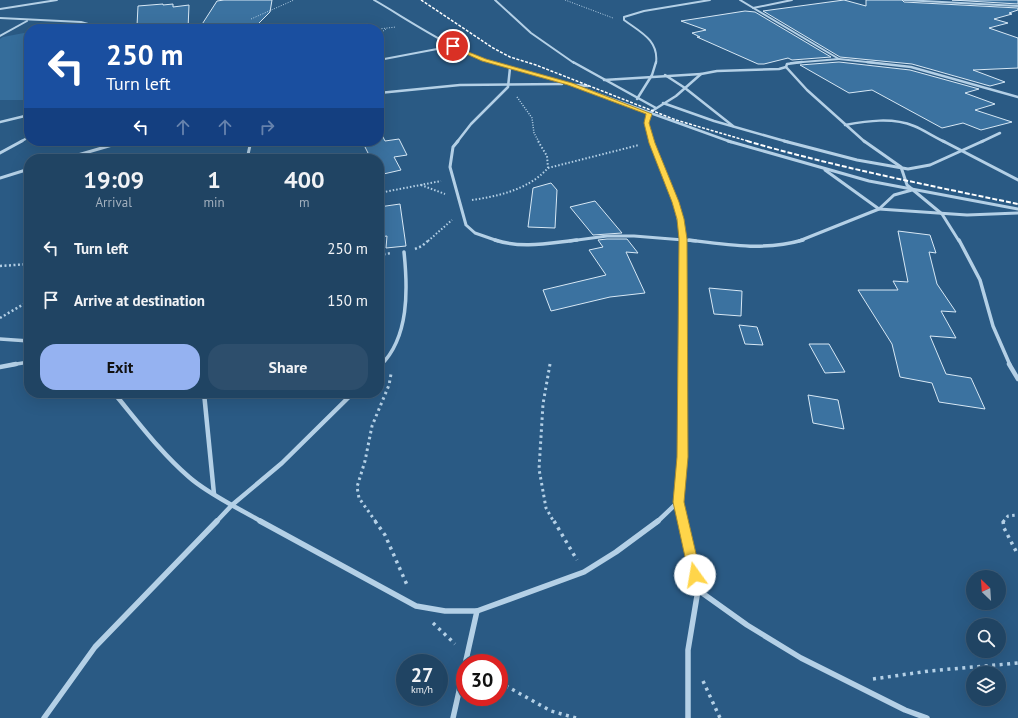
<!DOCTYPE html>
<style>
body{margin:0;font-family:"PT Sans",sans-serif;background:#2d4e6c;color:#f1f3f6;height:100vh;display:flex;flex-direction:column;font-size:15px;white-space:nowrap}
*{box-sizing:border-box;margin:0}
p{font-size:13px;color:#a2b0be}
.icon{flex:none;width:22px;height:22px;fill:none;stroke:currentColor;stroke-width:2;stroke-linecap:round;stroke-linejoin:round}
.map{position:relative;flex:1;overflow:hidden}
.details{position:absolute;left:24px;top:154px;width:360px;height:244px;display:flex;flex-direction:column;background:#204463;border-radius:16px;box-shadow:0 4px 16px #0002,0 0 0 1px #3d5c78}
.details>*{flex:none}
.top-card{position:absolute;left:24px;top:24px;width:360px;height:122px;border-radius:16px;box-shadow:0 4px 16px #0002,0 0 0 1px #3d5c78;background:#1a4fa0;color:#fff;overflow:hidden}
.needle{width:26px;rotate:335deg}
.controls{position:absolute;left:966px;top:570px;display:grid;gap:8px}
.controls a{display:grid;place-items:center;width:40px;height:40px;border-radius:50%;background:#204463;box-shadow:0 4px 16px #0002,0 0 0 1px #3d5c78;font-size:20px}
.speed{position:absolute;left:396px;top:654px;display:flex;gap:8px;font-size:20px;font-weight:700;text-align:center}
.speed>*{display:grid;place-content:center;width:52px;height:52px;border-radius:50%;background:#204463;box-shadow:0 4px 16px #0002,0 0 0 1px #3d5c78;line-height:1}
.speed small{font-size:10px;font-weight:400}
.speed .limit{border:6px solid #d22;background:#fff;color:#111}
.pin{position:absolute;display:grid;place-items:center;width:34px;height:34px;color:#fff;margin:-17px;border:2px solid #fff;border-radius:50%;box-shadow:0 1px 4px #0007}
.me{position:absolute;width:44px;margin:-22px;rotate:347deg;stroke-linejoin:round;filter:drop-shadow(0 0 3px #0008)}
.turn{display:flex;align-items:center;gap:14px;height:84px;padding:0 16px;font-size:18px}
.turn .icon{width:52px;height:52px;stroke-width:2.5}
.turn b{display:block;font-size:28px;line-height:34px}
.lanes{display:flex;align-items:center;height:38px;padding:0 16px;background:#0003;justify-content:center;gap:20px;direction:ltr}
.lanes .off{opacity:.35}
.eta{display:flex;justify-content:space-evenly;align-items:center;height:68px;text-align:center}
.eta b{font-size:24px;font-weight:800;line-height:28px}
.cta{display:flex;gap:8px;margin-top:auto;padding:8px 16px}
.cta a{flex:1;height:46px;border-radius:16px;background:#95b2f1;color:#111;font-size:16px;font-weight:800;line-height:46px;text-align:center}
.cta a+a{background:#2d4e6c;color:#f1f3f6}
ul{padding:0;list-style:none}
li{display:flex;align-items:center;gap:12px;height:52px;padding:0 16px}
li div{flex:1}
li b{display:block;font-size:15px}
li em{font-style:normal}
.map>svg:first-child{display:block}
</style>
<div class="map">
<svg width="1018" height="718" viewBox="0 0 1018 718">
<rect width="100%" height="100%" fill="#2a5a84"/>
<polygon fill="#356d9b" points="29,32 29,100 0,100 0,39 3,37"/>
<g fill="#3b72a0" stroke="#d7e8f5">
<polygon points="224,0 272,0 270,12 253,29 199,29 217,1"/>
<polygon points="844,0 866,6 866,0 902,0 904,2 1018,8 1018,10 1009,13 1012,14 994,19 1008,23 989,28 1018,38 1018,68 973,70 1005,82 990,86 912,64 840,57 763,11"/>
<polygon points="952,0 1018,0 1018,4"/>
<polygon points="163,4 163,5 173,4 173,7 189,5 188,29 146,29 147,25 137,26 138,6"/>
<polygon points="745,11 755,12 831,57 792,60 788,58 764,64 758,64 697,37 700,37 692,33 706,30 681,21"/>
<polygon points="839,62 910,70 979,89 965,93 995,104 975,110 1012,122 981,130 963,123 942,128 872,90 849,93 800,65"/>
<polygon points="379,129 385,141 399,139 407,155 394,157 401,170 379,175 379,159 371,159 364,145 379,142"/>
<polygon points="551,183 557,190 555,228 528,227 533,188"/>
<polygon points="595,201 622,233 593,235 570,207"/>
<polygon points="400,204 406,246 386,248 387,236 379,237 379,207"/>
<polygon points="898,231 930,235 936,253 929,252 937,284 956,312 941,311 956,338 930,336 946,374 971,378 985,409 939,402 932,383 900,377 892,344 858,290 898,290 893,281 908,282"/>
<polygon points="607,239 627,239 638,253 626,252 645,293 610,297 551,311 543,290 606,275 589,250 603,247 598,240"/>
<polygon points="709,288 742,291 741,316 714,314"/>
<polygon points="739,325 757,327 763,345 745,344"/>
<polygon points="809,344 829,344 845,372 825,373"/>
<polygon points="808,395 838,400 844,429 813,423"/>
</g>
<g fill="none" stroke-linecap="round" stroke-linejoin="round">
<g stroke="#b4d0e6" stroke-width="1" stroke-dasharray="1 1.5" stroke-linecap="butt">
<polyline points="565,0 613,18"/>
<polyline points="251,19 294,0"/>
<polyline points="379,29 396,27"/>
<polyline points="379,34 386,29"/>
</g>
<polyline stroke="#b4d0e6" stroke-width="1.5" stroke-dasharray="1 1.5" stroke-linecap="butt" points="517,97 532,118 534,133 539,142"/>
<g stroke="#b4d0e6" stroke-width="2" stroke-dasharray="1.5 2" stroke-linecap="butt">
<polyline points="548,168 639,145"/>
<polyline points="421,185 445,194"/>
<polyline points="379,193 441,181"/>
<path d="M472 200C500 196 529 189 548 168L547 156 538 141"/>
<polyline points="428,241 452,220"/>
</g>
<g stroke="#b4d0e6" stroke-width="2.5" stroke-dasharray="2 2.5" stroke-linecap="butt">
<polyline points="415,249 422,246 429,240"/>
<polyline points="379,255 392,253"/>
<polyline points="0,266 29,264"/>
<polyline points="0,318 29,301"/>
</g>
<g stroke="#b4d0e6" stroke-width="3" stroke-dasharray="2.5 3.5" stroke-linecap="butt">
<polyline points="550,364 543,404 539,469 546,508 554,522"/>
<polyline points="376,522 359,498 357,487 365,461 372,426 389,385 391,374"/>
<polyline points="1003,522 1008,516 1018,515"/>
</g>
<g stroke="#b4d0e6" stroke-width="3.5" stroke-dasharray="3 4.5" stroke-linecap="butt">
<polyline points="375,521 385,535 407,585"/>
<polyline points="554,521 577,560"/>
<polyline points="1003,521 1004,528 1018,555"/>
<polyline points="433,623 455,644"/>
<polyline points="873,679 929,671 1018,663"/>
<polyline points="703,681 720,718"/>
<polyline points="499,682 551,711 576,718"/>
</g>
<g stroke="#b4d0e6" stroke-width="2">
<path d="M374 0C412 22 453 51 495 63"/>
<polyline points="495,0 531,33 574,63"/>
<polyline points="740,0 839,59 876,63"/>
<polyline points="904,0 1018,6"/>
<polyline points="753,8 792,0"/>
<polyline points="0,9 57,0"/>
<polyline points="0,18 81,22 106,29"/>
<polyline points="0,36 27,21"/>
<polyline points="379,60 453,46"/>
<path d="M656 63C659 40 640 32 624 20V17L644 11 710 0"/>
<polyline points="791,63 839,59"/>
</g>
<g stroke="#b4d0e6" stroke-width="2.5">
<polyline points="492,62 570,84 731,142"/>
<polyline points="573,62 656,108"/>
<polyline points="867,62 911,67 1018,97"/>
<polyline points="786,67 807,90 865,142"/>
<polyline points="665,75 685,88 733,126"/>
<polyline points="604,80 701,74"/>
<polyline points="575,85 588,86"/>
<polyline points="379,93 460,85 562,84"/>
<polyline points="637,99 652,75 656,62"/>
<polyline points="663,103 714,121 788,142"/>
<polyline points="0,122 29,115"/>
<path d="M845 125C867 121 892 117 914 126 924 130 934 137 945 142"/>
<polyline points="20,142 29,137"/>
<polyline points="123,142 126,141"/>
<polyline points="457,142 471,124 508,87 510,68"/>
<polyline points="651,142 647,119 652,111 676,96 701,74 717,71 779,69 786,67 787,64 802,62"/>
<polyline points="981,142 1000,133"/>
</g>
<g stroke="#b4d0e6" stroke-width="3">
<polyline points="458,141 453,147 450,167 466,225 475,233 498,241"/>
<polyline points="650,141 674,200 683,241"/>
<polyline points="728,141 869,181 1018,209"/>
<polyline points="784,141 857,160 908,169 930,165 983,141"/>
<polyline points="864,141 901,167 907,185 942,214 959,241"/>
<polyline points="943,141 1018,180"/>
<polyline points="0,153 22,141"/>
<polyline points="64,159 126,141"/>
<polyline points="247,159 251,141"/>
<polyline points="825,170 879,209 967,215 1018,213"/>
<polyline points="0,178 29,169"/>
<polyline points="570,241 607,236 634,236 696,241"/>
<polyline points="799,241 879,209 894,195 912,190"/>
</g>
<g stroke="#b4d0e6" stroke-width="3.5">
<path d="M495 240C522 249 549 243 577 240"/>
<path d="M689 240C728 245 764 251 803 240"/>
<polyline points="959,240 980,280 993,326 1010,365"/>
<polyline points="0,339 29,341"/>
<polyline points="10,365 29,362"/>
<path d="M381 365C409 337 408 290 404 252"/>
<polyline points="682,365 683,240"/>
</g>
<g stroke="#b4d0e6" stroke-width="4.5">
<polyline points="682,364 682,457 678,502 682,522"/>
<polyline points="1009,364 1018,379"/>
<polyline points="0,367 16,364"/>
<polyline points="379,367 382,364"/>
<path d="M114 393C138 422 161 453 189 477 208 494 240 509 262 522"/>
<polyline points="204,393 214,494"/>
<polyline points="216,522 232,505 282,463 353,393"/>
<polyline points="657,522 678,502"/>
</g>
<g stroke="#b4d0e6" stroke-width="5.5">
<polyline points="260,521 416,606 445,611 477,611 584,572 616,552 658,521"/>
<polyline points="682,521 698,590 688,650 688,718"/>
<polyline points="698,590 747,625 801,658 905,710 927,718"/>
<polyline points="44,718 95,647 217,521"/>
<polyline points="453,718 477,611"/>
</g>
<polyline stroke="#fff" stroke-width="1.5" stroke-dasharray="3 1.5" stroke-linecap="butt" points="421,0 493,48 510,57 536,65 676,120 751,142"/>
<path stroke="#fff" stroke-width="2" stroke-dasharray="5 2" stroke-linecap="butt" d="M747 141C836 167 927 185 1018 204"/>
</g>
<polygon fill="#ffd54a" stroke="#a68a30" points="451,45 486,59 572,83 652,114 649,123 655,143 679,202 684,219 687,239 688,457 684,502 701,575 699,579 695,581 691,579 689,575 673,502 677,457 679,239 677,219 672,202 649,143 644,123 646,114 568,85 482,61 451,47"/>
</svg>
<div class="controls">
<a><svg class="needle" viewBox="-14 -14 28 28"><path d="M0-13l5 13h-10z" fill="#e53935"/><path d="M0 13l5-13h-10z" fill="#a2b0be"/></svg></a>
<a><svg class="icon" aria-label="search" viewBox="0 0 24 24"><circle cx="10" cy="10" r="6"/><path d="M15 15l6 6"/></svg></a>
<a><svg class="icon" aria-label="layers" viewBox="0 0 24 24"><path d="M12 4l9 5-9 5-9-5zM3 14l9 5 9-5"/></svg></a>
</div>
<div class="speed"><div>27<small>km/h</small></div><div class="limit">30</div></div>
<div class="pin" style="left:453px;top:46px;background:#d93025"><svg class="icon" aria-label="arrive" viewBox="0 0 24 24"><path d="M6 21V4h12l-3 4 3 4H6"/></svg></div>
<svg class="me" style="left:695px;top:575px" viewBox="-20 -20 40 40"><circle r="19" fill="#fff"/><path d="M0-13L10 11 0 6-10 11z" fill="#ffd54a"/></svg>
<div class="top-card">
<div class="turn"><svg class="icon" aria-label="left" viewBox="0 0 24 24"><path d="M17 20v-9H6M10 6l-5 5 5 5"/></svg><div><b>250 m</b>Turn left</div></div>
<div class="lanes"><svg class="icon" aria-label="left" viewBox="0 0 24 24"><path d="M17 20v-9H6M10 6l-5 5 5 5"/></svg><svg class="icon off" aria-label="ahead" viewBox="0 0 24 24"><path d="M12 20V5M6 11l6-6 6 6"/></svg><svg class="icon off" aria-label="ahead" viewBox="0 0 24 24"><path d="M12 20V5M6 11l6-6 6 6"/></svg><svg class="icon off" aria-label="right" viewBox="0 0 24 24"><path d="M7 20v-9h11M14 6l5 5-5 5"/></svg></div>
</div>
<section class="details">
<div class="eta">
<div><b>19:09</b><p>Arrival</p></div>
<div><b>1</b><p>min</p></div>
<div><b>400</b><p>m</p></div>
</div>
<ul>
<li><svg class="icon" aria-label="left" viewBox="0 0 24 24"><path d="M17 20v-9H6M10 6l-5 5 5 5"/></svg><div><b>Turn left</b></div><em>250 m</em></li>
<li><svg class="icon" aria-label="arrive" viewBox="0 0 24 24"><path d="M6 21V4h12l-3 4 3 4H6"/></svg><div><b>Arrive at destination</b></div><em>150 m</em></li>
</ul>
<div class="cta"><a>Exit</a><a>Share</a></div>
</section>
</div>
